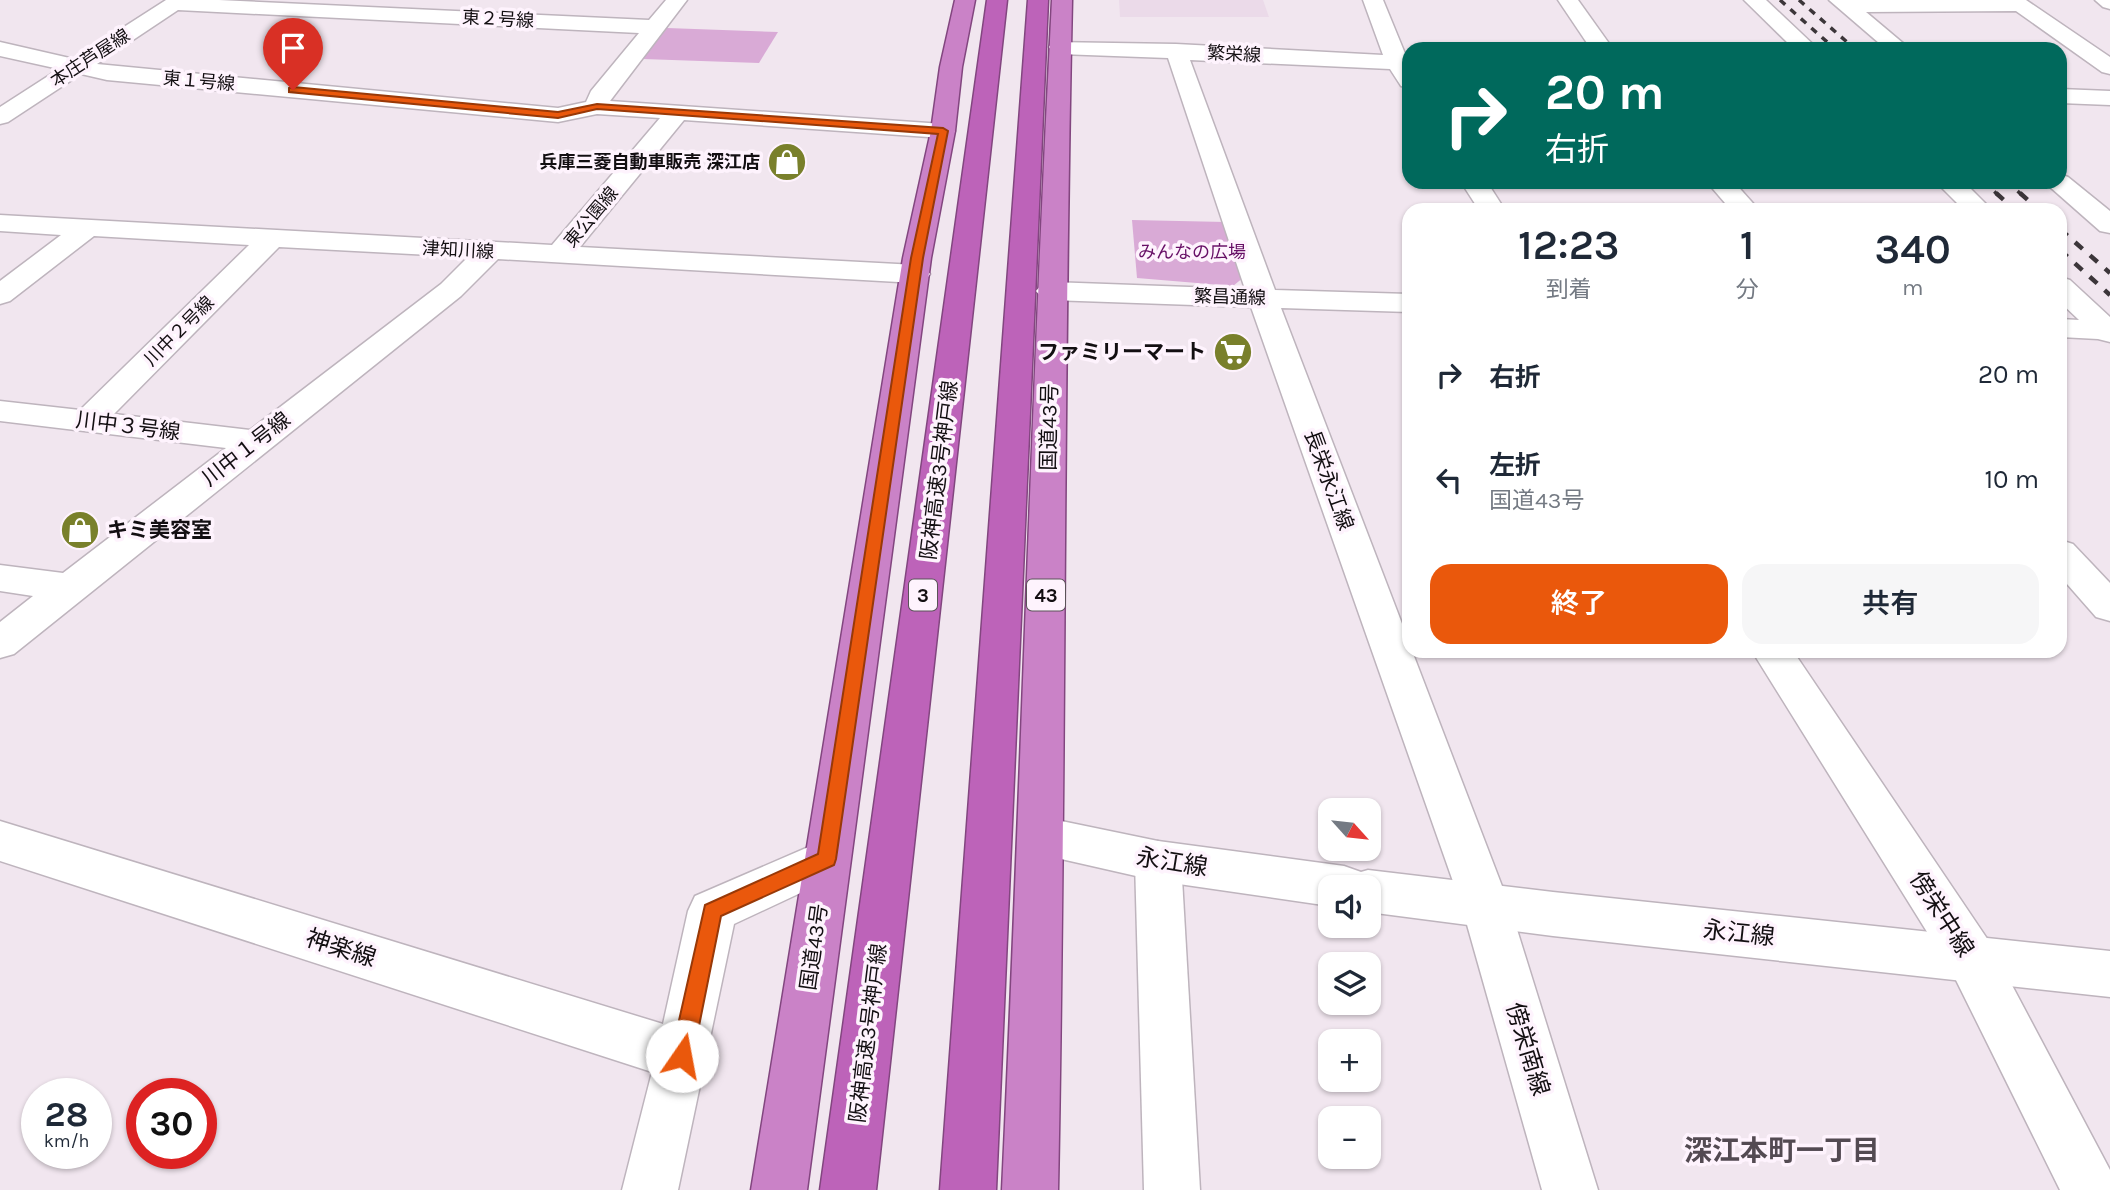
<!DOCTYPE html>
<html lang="ja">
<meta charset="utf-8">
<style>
body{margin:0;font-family:Karla,"Noto Sans JP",sans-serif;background:#f6f6f7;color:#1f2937;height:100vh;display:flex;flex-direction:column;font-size:26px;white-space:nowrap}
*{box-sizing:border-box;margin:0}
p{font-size:23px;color:#747a83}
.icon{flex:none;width:38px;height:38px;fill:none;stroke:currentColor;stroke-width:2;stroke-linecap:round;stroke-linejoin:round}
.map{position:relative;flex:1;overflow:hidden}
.side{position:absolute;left:1402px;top:203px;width:665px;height:455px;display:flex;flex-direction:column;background:#fff;border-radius:21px;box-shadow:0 2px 5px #0004}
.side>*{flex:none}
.banner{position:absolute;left:1402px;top:42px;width:665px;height:147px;border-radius:21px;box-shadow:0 2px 5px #0004;background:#00695c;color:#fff;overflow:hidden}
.needle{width:46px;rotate:117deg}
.buttons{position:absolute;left:1318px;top:798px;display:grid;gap:14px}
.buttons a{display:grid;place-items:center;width:63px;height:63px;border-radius:14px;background:#fff;box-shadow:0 2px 5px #0004;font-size:35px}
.speed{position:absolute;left:21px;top:1078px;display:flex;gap:14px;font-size:35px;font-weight:700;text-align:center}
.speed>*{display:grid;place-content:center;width:91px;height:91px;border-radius:50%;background:#fff;box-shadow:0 2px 5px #0004;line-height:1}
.speed small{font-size:18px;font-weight:400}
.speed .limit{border:10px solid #d22;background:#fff;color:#111}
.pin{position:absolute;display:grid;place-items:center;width:60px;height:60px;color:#fff;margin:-72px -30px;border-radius:50% 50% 50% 0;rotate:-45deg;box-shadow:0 0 7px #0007}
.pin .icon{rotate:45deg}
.me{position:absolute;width:77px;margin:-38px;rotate:12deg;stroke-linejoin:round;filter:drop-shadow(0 0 5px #0008)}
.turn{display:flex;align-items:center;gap:24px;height:147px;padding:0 28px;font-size:32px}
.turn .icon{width:91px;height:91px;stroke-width:2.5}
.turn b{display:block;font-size:49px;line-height:60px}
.eta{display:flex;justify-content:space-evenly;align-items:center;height:119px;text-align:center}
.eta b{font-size:42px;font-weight:600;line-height:49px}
.button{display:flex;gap:14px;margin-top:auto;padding:14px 28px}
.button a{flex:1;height:80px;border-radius:21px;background:#ea580c;color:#fff;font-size:28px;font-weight:600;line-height:80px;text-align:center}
.button a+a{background:#f6f6f7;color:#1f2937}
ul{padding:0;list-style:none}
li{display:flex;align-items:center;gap:21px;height:105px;padding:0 28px}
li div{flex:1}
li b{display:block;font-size:26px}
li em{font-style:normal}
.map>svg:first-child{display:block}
</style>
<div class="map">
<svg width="2110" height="1190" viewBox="0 0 2110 1190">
<rect width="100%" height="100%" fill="#f1e6ef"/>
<polygon fill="#ebdae9" points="1119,0 1263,0 1269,17 1120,17"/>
<g fill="#d9aad6">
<polygon points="667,28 778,32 759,63 643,59"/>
<polygon points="1132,220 1226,222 1244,277 1233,286 1137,278"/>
</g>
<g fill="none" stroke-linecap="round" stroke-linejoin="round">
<g stroke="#beb4bd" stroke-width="3">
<g id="minor">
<path d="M166 0H219L649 20 666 0H687L610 101 943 124 952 126 955 131 952 136 943 138 684 120 580 247 916 265 926 268 930 274 926 280 916 283 498 259 461 296 14 654 0 658V622L33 596 0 591V565L63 573 226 448 0 421V401L80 410 249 245 94 236 10 301 0 304V281L61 235 0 231V215L552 245 660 118 597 114 558 122 107 80 81 74 8 122 0 124V107L59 69 0 56V42L74 59ZM178 10 639 33 591 91 586 102 558 108 97 64ZM279 247 468 257 441 284 250 430 114 414Z"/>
<polygon points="1363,0 1383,0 1406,56 1409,56 1409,88 1401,86 1390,69 1190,60 1275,290 1409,294 1409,312 1281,308 1409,642 1409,651 1412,651 1510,907 1598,1190 1542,1190 1462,907 1251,307 1051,300 1041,297 1036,291 1041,285 1051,282 1245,289 1168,58 1060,54 1052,52 1049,47 1052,42 1176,44 1383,55"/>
<polygon points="1558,0 1578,0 1613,49 1591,49"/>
<polygon points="1744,0 1766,0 1818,49 1794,49"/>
<polygon points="1829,0 2026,0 2110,57 2110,74 2102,72 2016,11 1866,12 1910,49 1886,49"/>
<polygon points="2095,0 2110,0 2110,9 2103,7"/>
<polygon points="2060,89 2110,91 2110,105 2060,103"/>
<polygon points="2060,174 2068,177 2110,211 2110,233 2100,231 2050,187 2046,182 2060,182"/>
<polygon points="1461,182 1487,182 1505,210 1479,210"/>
<polygon points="1707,182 1734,182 1759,210 1731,210"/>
<polygon points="1936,182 1964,182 1992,210 1964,210"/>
<polygon points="2060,277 2070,280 2110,317 2110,342 2098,339 2060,337 2060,319 2079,320 2060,302"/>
<polygon points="2060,540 2073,544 2110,583 2110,621 2096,617 2060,576"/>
<polygon points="1752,651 1793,651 1988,940 2110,1170 2110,1190 2060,1190 1952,972"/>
<polygon points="0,821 663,1024 688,911 695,896 827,839 843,845 850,859 843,873 734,924 678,1190 622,1190 652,1072 0,861"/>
<polygon points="1158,841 1174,847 1181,861 1200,1190 1144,1190 1135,861 1142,847"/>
</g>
</g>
<g stroke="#beb4bd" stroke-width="3">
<polygon id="tertiary" points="1042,817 1158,841 1344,866 1361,872 1368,870 1553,892 2110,951 2110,997 1553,936 1368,912 1368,887 1330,887 1330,906 1158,881 1026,851 1019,837 1026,823"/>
</g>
<g stroke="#82467f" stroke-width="3">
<g id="trunk">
<polygon points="955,0 975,0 962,67 955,131 931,258 807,1190 751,1190 903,258 931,131 940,67"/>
<path d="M1052 0H1072C1063 397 1066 793 1058 1190H1002C1021 793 1031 396 1052 0Z"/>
</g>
</g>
<g stroke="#82467f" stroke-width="3">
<g id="motorway">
<polygon points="987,0 1007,0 876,1190 820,1190"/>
<polygon points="1028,0 1048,0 996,1190 940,1190"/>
</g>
</g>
<use href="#minor" fill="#fff" fill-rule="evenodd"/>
<use href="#tertiary" fill="#fff" fill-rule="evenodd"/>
<use href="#trunk" fill="#ca82c7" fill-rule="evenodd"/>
<use href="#motorway" fill="#bd63b9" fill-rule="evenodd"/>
<g stroke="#3c363a" stroke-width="3.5" stroke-dasharray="7 7" stroke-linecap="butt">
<polyline points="1780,0 1835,49"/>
<polyline points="1799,0 1855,49"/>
<polyline points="1984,182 1998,195"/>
<polyline points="2007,182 2022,195"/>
</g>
<g stroke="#3c363a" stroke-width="4.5" stroke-dasharray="10 10" stroke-linecap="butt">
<polyline points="1996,193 2015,210"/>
<polyline points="2020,193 2039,210"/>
<polyline points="2060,229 2110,273"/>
<polyline points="2060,250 2110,295"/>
</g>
</g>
<polygon fill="#ea580c" stroke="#983908" stroke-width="2" points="293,87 558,112 597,104 943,128 948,131 923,258 836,859 834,865 721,916 693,1056 689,1064 682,1067 674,1064 671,1056 705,905 818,854 911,258 938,134 597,109 558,118 289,92 289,88"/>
<defs>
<g id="shop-disc" transform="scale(2.0125)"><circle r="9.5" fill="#79802b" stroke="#fef3fd"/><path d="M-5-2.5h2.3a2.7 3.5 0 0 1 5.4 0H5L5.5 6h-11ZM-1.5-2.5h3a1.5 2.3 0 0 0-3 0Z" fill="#fff"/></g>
<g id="supermarket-disc" transform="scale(2.0125)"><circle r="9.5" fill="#79802b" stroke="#fef3fd"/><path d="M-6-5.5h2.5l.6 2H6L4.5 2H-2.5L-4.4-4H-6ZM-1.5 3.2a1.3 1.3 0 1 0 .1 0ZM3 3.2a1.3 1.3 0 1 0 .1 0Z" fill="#fff"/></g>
</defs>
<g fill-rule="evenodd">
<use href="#shop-disc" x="787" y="162"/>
<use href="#supermarket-disc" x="1233" y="352"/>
<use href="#shop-disc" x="80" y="530"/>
</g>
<g text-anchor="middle" stroke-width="7" stroke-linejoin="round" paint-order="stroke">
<g font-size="18" fill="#130f12" stroke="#fef3fd">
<text transform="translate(498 19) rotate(3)" y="6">東２号線</text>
<text transform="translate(1234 54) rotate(3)" y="6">繁栄線</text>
<text transform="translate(90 58) rotate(-33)" y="6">本庄芦屋線</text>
<text transform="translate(199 81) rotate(5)" y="6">東１号線</text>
<text transform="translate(591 217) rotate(-50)" y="6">東公園線</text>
<text transform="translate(458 250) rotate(3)" y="6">津知川線</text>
<text transform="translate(1230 297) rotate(2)" y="6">繁昌通線</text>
<text transform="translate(179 331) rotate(-45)" y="6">川中２号線</text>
</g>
<g font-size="18" font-weight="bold" fill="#130f12" stroke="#fef3fd" text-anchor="end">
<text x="760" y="168">兵庫三菱自動車販売 深江店</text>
</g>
<g font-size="18" fill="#670f66" stroke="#fef3fd">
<text x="1192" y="258">みんなの広場</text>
</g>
<g fill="#fef3fd" stroke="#5a5358" stroke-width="2">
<rect x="909" y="579.5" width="28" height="31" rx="5"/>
<rect x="1027" y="579.5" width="38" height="31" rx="5"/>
</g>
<g font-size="19" font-weight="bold" fill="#130f12">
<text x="923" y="602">3</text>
<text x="1046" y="602">43</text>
</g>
<g font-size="21" font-weight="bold" fill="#130f12" stroke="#fef3fd" text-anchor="end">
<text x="1206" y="359">ファミリーマート</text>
<text x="107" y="537" text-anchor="start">キミ美容室</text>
</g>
<g font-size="21" fill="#130f12" stroke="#fef3fd">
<text transform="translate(128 426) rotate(7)" y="7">川中３号線</text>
<text transform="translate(1049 427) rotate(-89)" y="7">国道43号</text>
<text transform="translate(246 449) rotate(-38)" y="7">川中１号線</text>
<text transform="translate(939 470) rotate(-83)" y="7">阪神高速3号神戸線</text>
<text transform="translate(1329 480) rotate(70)" y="7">長栄永江線</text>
<text transform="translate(814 947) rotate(-82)" y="7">国道43号</text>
<text transform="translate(868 1033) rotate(-83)" y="7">阪神高速3号神戸線</text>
</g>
<g font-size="24" fill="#130f12" stroke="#fef3fd">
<text transform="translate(1172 862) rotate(9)" y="8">永江線</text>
<text transform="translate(1942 914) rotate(57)" y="8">傍栄中線</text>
<text transform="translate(1739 933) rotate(6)" y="8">永江線</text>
<text transform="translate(341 948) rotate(18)" y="8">神楽線</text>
<text transform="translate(1528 1049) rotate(73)" y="8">傍栄南線</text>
</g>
<g font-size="28" font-weight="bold" fill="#534a52" stroke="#fef3fd">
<text x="1782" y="1160">深江本町一丁目</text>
</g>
</g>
</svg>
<div class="buttons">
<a><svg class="needle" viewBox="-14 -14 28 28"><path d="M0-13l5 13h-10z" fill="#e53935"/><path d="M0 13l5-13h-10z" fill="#747a83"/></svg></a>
<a><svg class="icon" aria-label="sound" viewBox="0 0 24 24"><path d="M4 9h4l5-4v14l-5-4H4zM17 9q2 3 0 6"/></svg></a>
<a><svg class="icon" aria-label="layers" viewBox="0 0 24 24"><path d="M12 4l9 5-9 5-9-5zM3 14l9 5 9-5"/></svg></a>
<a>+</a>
<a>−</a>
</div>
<div class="speed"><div>28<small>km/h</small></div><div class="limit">30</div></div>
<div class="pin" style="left:293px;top:90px;background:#d93025"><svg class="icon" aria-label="arrive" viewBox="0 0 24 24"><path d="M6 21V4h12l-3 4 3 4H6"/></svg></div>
<svg class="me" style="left:682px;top:1056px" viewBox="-20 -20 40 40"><circle r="19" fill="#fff"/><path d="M0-13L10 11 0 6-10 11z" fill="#ea580c"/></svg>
<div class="banner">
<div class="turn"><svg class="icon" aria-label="right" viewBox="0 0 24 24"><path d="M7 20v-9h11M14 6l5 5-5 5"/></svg><div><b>20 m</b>右折</div></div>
</div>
<section class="side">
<div class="eta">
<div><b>12:23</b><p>到着</p></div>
<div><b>1</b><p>分</p></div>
<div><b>340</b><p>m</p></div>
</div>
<ul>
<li><svg class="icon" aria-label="right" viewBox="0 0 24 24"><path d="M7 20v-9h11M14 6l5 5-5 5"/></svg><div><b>右折</b></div><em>20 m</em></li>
<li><svg class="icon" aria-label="left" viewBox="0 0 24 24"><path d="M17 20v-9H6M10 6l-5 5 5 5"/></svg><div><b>左折</b><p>国道43号</p></div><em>10 m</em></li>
</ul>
<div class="button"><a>終了</a><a>共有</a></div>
</section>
</div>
